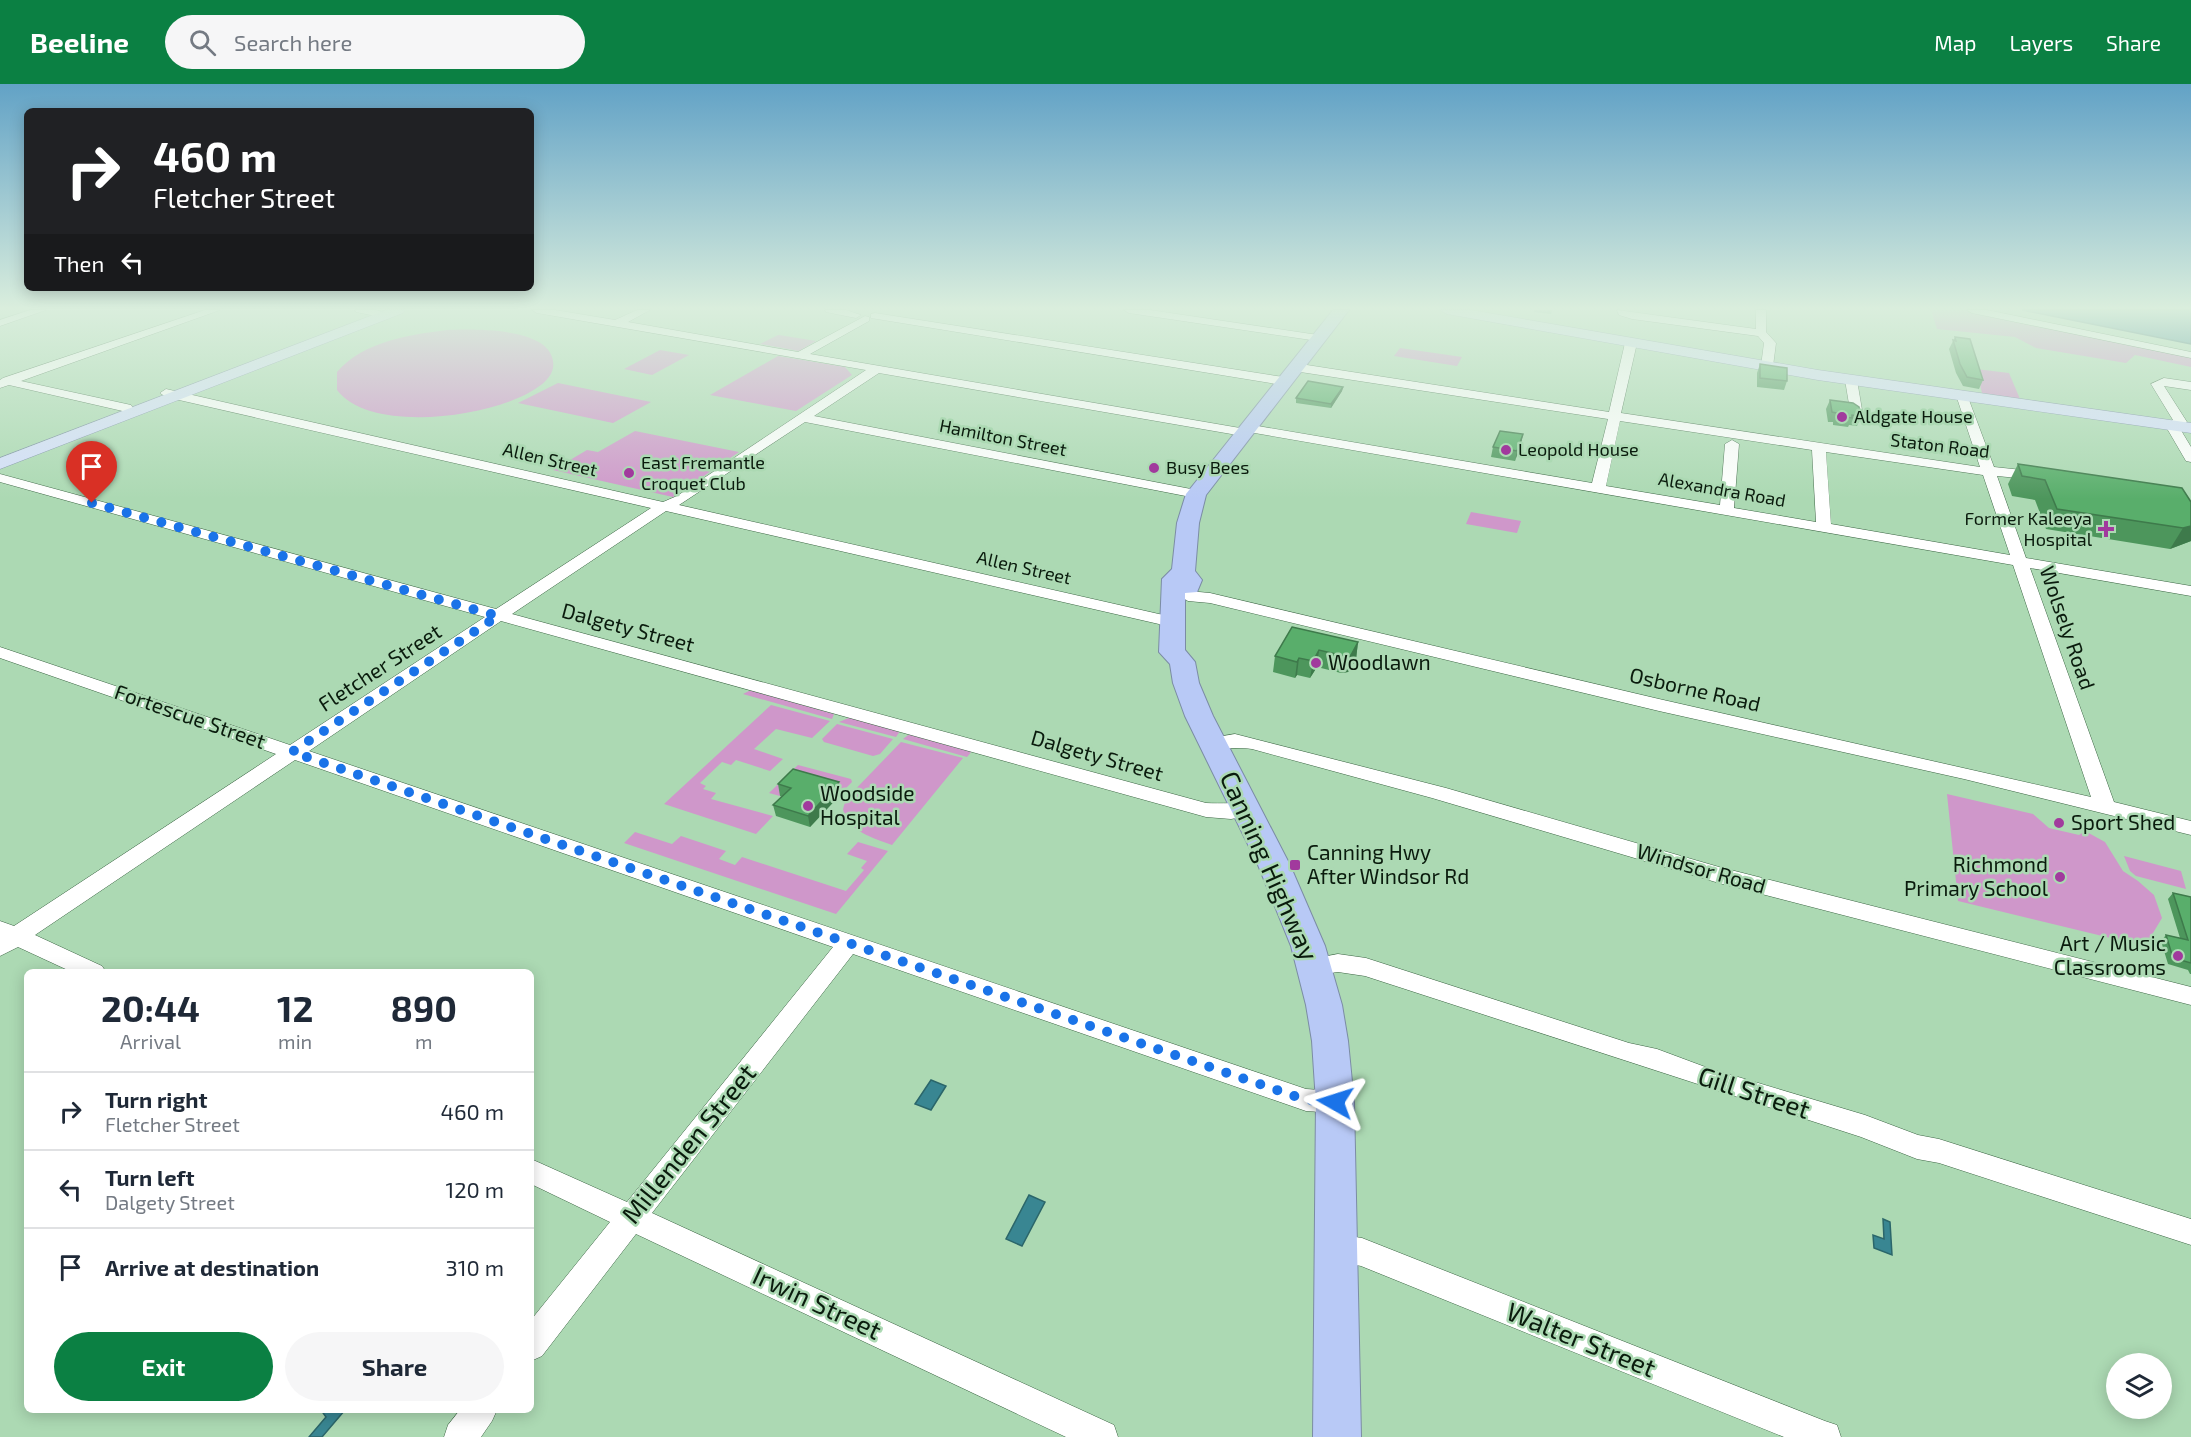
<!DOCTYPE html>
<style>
body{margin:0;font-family:"Exo 2",sans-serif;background:#f6f6f7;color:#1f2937;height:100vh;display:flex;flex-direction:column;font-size:22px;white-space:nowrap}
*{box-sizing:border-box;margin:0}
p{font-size:20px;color:#747a83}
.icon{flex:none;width:33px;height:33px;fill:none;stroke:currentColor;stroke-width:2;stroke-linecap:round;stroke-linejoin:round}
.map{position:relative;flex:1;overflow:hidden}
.sheet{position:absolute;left:24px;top:885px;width:510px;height:444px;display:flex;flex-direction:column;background:#fff;border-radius:9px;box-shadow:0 3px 15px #0003}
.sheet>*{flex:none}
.banner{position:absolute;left:24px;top:24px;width:510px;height:183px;border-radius:9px;box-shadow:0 3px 15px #0003;background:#202124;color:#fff;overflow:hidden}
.controls{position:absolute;left:2106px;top:1269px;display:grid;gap:12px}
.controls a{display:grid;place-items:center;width:66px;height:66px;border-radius:50%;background:#fff;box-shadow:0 3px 15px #0003;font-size:30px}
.pin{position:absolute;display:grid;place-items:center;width:51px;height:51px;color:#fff;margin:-62px -26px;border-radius:50% 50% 50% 0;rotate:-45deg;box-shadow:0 0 6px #0007}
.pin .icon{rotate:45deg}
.me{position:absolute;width:66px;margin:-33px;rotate:276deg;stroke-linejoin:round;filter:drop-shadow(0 0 4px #0008)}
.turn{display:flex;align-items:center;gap:21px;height:126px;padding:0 30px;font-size:27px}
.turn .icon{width:78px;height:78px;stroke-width:2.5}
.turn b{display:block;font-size:42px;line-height:51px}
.then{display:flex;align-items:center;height:57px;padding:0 30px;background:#0003;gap:12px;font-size:22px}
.eta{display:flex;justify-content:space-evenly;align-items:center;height:102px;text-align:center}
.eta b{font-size:36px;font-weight:700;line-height:42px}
.cta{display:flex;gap:12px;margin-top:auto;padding:12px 30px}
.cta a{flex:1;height:69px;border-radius:36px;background:#0b8043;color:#fff;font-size:24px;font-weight:700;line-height:69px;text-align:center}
.cta a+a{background:#f6f6f7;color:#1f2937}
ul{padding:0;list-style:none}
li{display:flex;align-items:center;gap:18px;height:78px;padding:0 30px;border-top:2px solid #e0e1e3}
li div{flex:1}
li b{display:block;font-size:22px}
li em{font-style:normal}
header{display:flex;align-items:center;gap:36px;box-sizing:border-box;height:84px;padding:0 30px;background:#0b8043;color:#fff}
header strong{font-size:28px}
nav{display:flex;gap:33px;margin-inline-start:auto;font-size:21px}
.search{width:420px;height:54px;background:#f6f6f7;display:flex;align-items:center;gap:15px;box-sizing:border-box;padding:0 21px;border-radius:33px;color:#747a83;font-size:22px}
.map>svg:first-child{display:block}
</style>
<header>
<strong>Beeline</strong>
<div class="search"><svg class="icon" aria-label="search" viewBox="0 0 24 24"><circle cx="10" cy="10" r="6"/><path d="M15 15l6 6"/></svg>Search here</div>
<nav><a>Map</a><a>Layers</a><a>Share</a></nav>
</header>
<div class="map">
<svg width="2191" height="1353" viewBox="0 0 2191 1353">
<rect width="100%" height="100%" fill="#acd9b3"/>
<g fill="#cf97ca">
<polygon points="1931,226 1967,226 2191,272 2191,283 2135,271 2126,279 2036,264 2015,253 1937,245"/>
<path d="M447 246C472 245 549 243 553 277 555 288 547 297 538 303 497 333 371 351 337 306V288C364 257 409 251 447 246Z"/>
<polygon points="778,251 779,251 816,257 799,267 760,260"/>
<polygon points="1400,264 1462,273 1457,282 1394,272"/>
<polygon points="660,266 689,271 652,291 624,285"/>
<polygon points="778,272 845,283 852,291 796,327 710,311"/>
<polygon points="1976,285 2009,289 2020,315 1982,309"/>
<polygon points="558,299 651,318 613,339 518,319"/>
<polygon points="635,347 739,368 673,413 553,386 587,366 598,368"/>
<polygon points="1471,428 1521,437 1517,449 1466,440"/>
<polygon points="749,607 757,607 834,630 832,635 743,610"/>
<polygon points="771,621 830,637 812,654 776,645 754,665 783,675 770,687 736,676 731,681 722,678 700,699 706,702 703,705 716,709 711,715 773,732 756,750 664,720"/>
<polygon points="851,633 900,647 896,653 839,638"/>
<polygon points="837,640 893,655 880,670 873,672 824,658 822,655"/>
<polygon points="911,649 972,667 967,673 903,655"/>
<path d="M901 658 963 674 892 761C875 755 846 746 843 725L846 715Z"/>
<polygon points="798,681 851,695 852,698 841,709 795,696 780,712 769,709"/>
<polygon points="1947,710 2033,730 2049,744 2079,751 2085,747 2105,758 2123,787 2138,797 2154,811 2162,834 2150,854 2152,864 1958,817"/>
<polygon points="635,748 672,760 681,752 726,767 719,775 735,781 742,773 846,807 864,786 861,784 867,777 847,770 858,758 888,767 836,830 624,759"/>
<polygon points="2124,772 2181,787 2186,805 2136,792 2130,787"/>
</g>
<g fill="#398692" stroke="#2b666a" stroke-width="1.5">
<polygon points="2022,226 2191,226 2191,260"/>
<polygon points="931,996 946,1002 931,1026 915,1020"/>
<polygon points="1029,1111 1045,1118 1022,1162 1006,1155"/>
<polygon points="1883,1135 1890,1138 1892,1171 1874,1164 1873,1151 1884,1155"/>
<polygon points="321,1326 345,1326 322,1353 309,1353 326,1333"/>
</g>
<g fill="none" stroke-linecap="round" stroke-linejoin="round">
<g stroke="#3c6544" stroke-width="1">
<g id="minor">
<polygon points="30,226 46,226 0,242 0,236"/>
<polygon points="205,226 220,226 21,297 131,321 133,324 131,327 127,328 9,301 0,304 0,296 3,294"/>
<polygon points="355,226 376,226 391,231 386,234 356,228"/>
<path d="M532 226H555L615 236 637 226H650L628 238 798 268 865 232 869 233V237L810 270 1240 344 1246 340 1592 399 1608 335 1294 287 1288 283 1294 279 1609 328 1625 259 1631 256 1637 259 1621 329 1980 383 1956 311 1962 307 1966 308 1994 383 2040 388 2047 392 2040 396 1997 392 2026 474 2191 502V512L2030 484 2114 718 2191 737V751L1964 695 1659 627 1210 519 1188 517 1180 512 1188 507 1210 509 1659 615 2091 713 2013 481 1249 348 1243 352 879 289 814 332 1196 406 1203 410 1196 414 805 338 679 421 1172 533 1180 538 1178 542 1172 543 666 427 512 530 1206 719C1220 720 1240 718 1253 721L1256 726 1253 731 1231 735 1206 733 501 537 309 667 1306 1005 1335 1007 1344 1010 1348 1018 1344 1026 1335 1029 1306 1027 853 870 652 1129 1114 1341 1118 1353H1066L636 1150 542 1272 531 1277V1236L610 1138 531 1100V1075L627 1118 833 863 295 676 35 851 102 882 106 888H72L18 863 0 872V837L14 842 276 670 0 574V563L290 661 485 533 0 398V390L496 525 651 424 166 313 160 309 166 305 663 418 677 412 866 286 537 229ZM1620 337 1812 366 1816 438 1734 424 1739 360 1732 356 1725 360 1720 421 1606 402ZM1826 368 1983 391 2010 471 1831 440Z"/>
<polygon points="825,226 846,226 861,231 856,234 826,228"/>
<polygon points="1124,226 1150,226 1318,251 1324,254 1318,257 1129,229"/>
<polygon points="1617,226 1756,245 1756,226 1766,226 1766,248 1776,259 1773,282 1767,285 1761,282 1764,259 1758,252 1632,235 1619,231"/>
<polygon points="1967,226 1987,226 2191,268 2191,274 1972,229"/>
<polygon points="875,229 1283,293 1289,297 1283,301 871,234 871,230"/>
<polygon points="1851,292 1857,296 1862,326 1856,330 1850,326 1845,296"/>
<polygon points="2164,294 2191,298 2191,306 2164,302 2187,338 2179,343 2191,363 2191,378 2186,377 2165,341 2173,336 2151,300"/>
<path d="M1235 650 1446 704 1719 783 2191 903V921L1719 799 1432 714 1252 665C1236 662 1220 667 1206 663L1203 659 1206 655Z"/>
<polygon points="1338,870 1366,874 1629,959 1657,965 1708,984 1865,1031 1918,1051 1939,1055 2191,1135 2191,1161 1939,1079 1917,1075 1861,1053 1365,892 1338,888 1315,891 1307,888 1303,882 1307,876"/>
<polygon points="1335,1150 1362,1154 1825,1337 1837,1341 1841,1353 1784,1353 1361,1182 1325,1174 1320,1164 1325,1154"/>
<polygon points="460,1326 497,1326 492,1337 481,1353 444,1353 448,1341"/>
</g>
</g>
<g stroke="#7b8ca4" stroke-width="1">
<g id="major">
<polygon points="386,226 405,226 403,229 0,385 0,374"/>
<polygon points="1440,226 1471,226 1818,286 2191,339 2191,349 1818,296 1447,230"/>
</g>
</g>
<g stroke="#7b8ca4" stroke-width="2">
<polygon id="highway" points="1333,226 1349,226 1206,411 1199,439 1195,487 1202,496 1197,508 1185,509 1185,566 1195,578 1199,599 1213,632 1290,781 1325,862 1342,921 1348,957 1354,1018 1361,1353 1313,1353 1316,1018 1312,957 1306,921 1291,862 1258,781 1185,632 1173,599 1170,580 1159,568 1162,495 1172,485 1177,439 1186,410"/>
</g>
<use href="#minor" fill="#fff" fill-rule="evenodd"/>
<use href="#major" fill="#d4dffa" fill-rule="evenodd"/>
<use href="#highway" fill="#b8c9f6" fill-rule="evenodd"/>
</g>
<g fill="#4d965c">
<polygon points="1534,226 1552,226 1551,230 1534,228"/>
<polygon points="1955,253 1983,296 1979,305 1963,302 1956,289 1949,265"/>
<polygon points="1760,280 1787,297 1784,306 1757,303 1757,289"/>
<polygon points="1343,303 1342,307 1331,324 1296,319 1296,314"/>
<polygon points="1830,316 1861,332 1857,342 1849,341 1848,343 1833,341 1833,338 1828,338 1826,325"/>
<polygon points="1523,350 1515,377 1491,373 1493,363"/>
<polygon points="2018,380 2191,418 2191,457 2170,465 2046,445 2035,416 2012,412 2008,400"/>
<polygon points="1358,558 1356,575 1348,588 1341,589 1317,583 1310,594 1297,591 1295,594 1273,588 1275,572"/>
<polygon points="778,700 841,710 810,743 776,732 773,721 782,713 780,712"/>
<polygon points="2173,809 2191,813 2191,890 2190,890 2188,886 2168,880 2161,857 2166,851 2180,854 2168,815"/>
</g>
<g fill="#3e7a4b">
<polygon points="1343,303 1342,307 1331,324 1331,320"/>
<polygon points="1523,350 1521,360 1515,377 1517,367"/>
<polygon points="2191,442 2191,457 2170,465 2183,444"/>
<polygon points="1358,558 1356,575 1348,588 1341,589 1344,572"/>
<polygon points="1319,566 1317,583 1310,594 1313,577"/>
<polygon points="1299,574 1297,591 1295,594 1297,578"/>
<polygon points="839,698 841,710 810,743 808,732"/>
</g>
<g fill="#59ae6b" stroke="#3e7a4b" stroke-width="1.5">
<polygon points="1955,253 1970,255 1983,296 1967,293 1960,280 1953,256 1956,257"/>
<polygon points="1760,280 1787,284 1787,297 1760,294"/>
<polygon points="1308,297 1343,303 1331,320 1296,314"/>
<polygon points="1830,316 1853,319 1859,323 1861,332 1852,331 1852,334 1837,332 1837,329 1832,328"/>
<polygon points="1500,347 1523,350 1517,367 1493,363"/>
<polygon points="2018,380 2182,404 2191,418 2191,442 2183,444 2057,425 2045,396 2022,392"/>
<polygon points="1292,543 1358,558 1351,571 1344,572 1319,566 1313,577 1299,574 1297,578 1275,572"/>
<polygon points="793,685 839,698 808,732 773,721 791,704 778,700"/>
<polygon points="2173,809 2191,813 2191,879 2173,874 2166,851 2188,856"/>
</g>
<linearGradient id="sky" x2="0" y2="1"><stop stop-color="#62a2c6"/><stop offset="0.54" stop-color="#daeedd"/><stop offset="1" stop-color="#daeedd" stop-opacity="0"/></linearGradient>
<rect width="2191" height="415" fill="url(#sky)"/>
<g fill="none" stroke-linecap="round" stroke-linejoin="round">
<polyline stroke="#1a73e8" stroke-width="10" stroke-dasharray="0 18" points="92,419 498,532 292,668 1306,1016 1335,1018"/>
</g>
<g fill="#a13a9d" stroke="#acd9b3" stroke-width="2">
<circle cx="1842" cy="333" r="6"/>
<circle cx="1506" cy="366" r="6"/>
<circle cx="1154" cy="384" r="6"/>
<circle cx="629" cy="389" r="6"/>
<path d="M2103 436h6v6h6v6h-6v6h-6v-6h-6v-6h6z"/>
<circle cx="1316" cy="579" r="6"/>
<circle cx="808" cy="722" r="6"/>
<circle cx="2059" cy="739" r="6"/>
<rect x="1289" y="775" width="12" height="12" rx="3"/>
<circle cx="2060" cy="793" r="6"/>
<circle cx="2178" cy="872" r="6"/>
</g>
<g text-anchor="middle" stroke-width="5" stroke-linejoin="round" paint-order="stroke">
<g font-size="18" fill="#0a1b0d" stroke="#acd9b3" text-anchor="start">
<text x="1854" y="339">Aldgate House</text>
<text x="1518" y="372">Leopold House</text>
<text x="641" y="385">East Fremantle<tspan x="641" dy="21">Croquet Club</tspan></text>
<text x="1166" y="390">Busy Bees</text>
<text x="2092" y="441" text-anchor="end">Former Kaleeya<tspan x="2092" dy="21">Hospital</tspan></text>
</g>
<g font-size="18" fill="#0a1b0d" stroke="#acd9b3">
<text transform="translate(1003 354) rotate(11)" y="6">Hamilton Street</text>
<text transform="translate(1940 362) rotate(7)" y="6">Staton Road</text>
<text transform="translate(550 376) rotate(13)" y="6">Allen Street</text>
<text transform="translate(1722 406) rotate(10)" y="6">Alexandra Road</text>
<text transform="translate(1024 484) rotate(13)" y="6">Allen Street</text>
</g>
<g font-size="21" fill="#0a1b0d" stroke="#acd9b3">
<text transform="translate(628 544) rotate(15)" y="7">Dalgety Street</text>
<text transform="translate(2067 544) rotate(71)" y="7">Wolsely Road</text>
<text transform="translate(380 584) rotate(-33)" y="7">Fletcher Street</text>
<text transform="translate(1695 606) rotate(13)" y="7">Osborne Road</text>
<text transform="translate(190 633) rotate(19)" y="7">Fortescue Street</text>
<text transform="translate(1097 672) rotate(16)" y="7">Dalgety Street</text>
<text transform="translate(1701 785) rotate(16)" y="7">Windsor Road</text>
</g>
<g font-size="21" fill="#0a1b0d" stroke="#acd9b3" text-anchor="start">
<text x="1328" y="586">Woodlawn</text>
<text x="820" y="717">Woodside<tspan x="820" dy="24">Hospital</tspan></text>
<text x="2071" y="746">Sport Shed</text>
<text x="1307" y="776">Canning Hwy<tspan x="1307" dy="24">After Windsor Rd</tspan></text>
<text x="2048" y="788" text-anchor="end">Richmond<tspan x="2048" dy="24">Primary School</tspan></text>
<text x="2166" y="867" text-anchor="end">Art / Music<tspan x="2166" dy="24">Classrooms</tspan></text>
</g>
<g font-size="26" fill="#0a1b0d" stroke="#acd9b3">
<text transform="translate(1269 782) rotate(66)" y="9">Canning Highway</text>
<text transform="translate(1754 1009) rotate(18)" y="9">Gill Street</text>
<text transform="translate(689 1060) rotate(-51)" y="9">Millenden Street</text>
<text transform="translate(817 1219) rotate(25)" y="9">Irwin Street</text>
<text transform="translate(1581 1256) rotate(22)" y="9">Walter Street</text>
</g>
</g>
</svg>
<div class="controls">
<a><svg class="icon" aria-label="layers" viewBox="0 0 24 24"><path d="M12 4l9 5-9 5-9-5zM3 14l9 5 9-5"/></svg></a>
</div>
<div class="pin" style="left:92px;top:419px;background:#d93025"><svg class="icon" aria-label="arrive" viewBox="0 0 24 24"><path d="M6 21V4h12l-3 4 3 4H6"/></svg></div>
<svg class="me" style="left:1335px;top:1018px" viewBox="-20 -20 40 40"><path d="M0-17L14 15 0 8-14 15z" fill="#1a73e8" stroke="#fff" stroke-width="4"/></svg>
<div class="banner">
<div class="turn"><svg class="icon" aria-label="right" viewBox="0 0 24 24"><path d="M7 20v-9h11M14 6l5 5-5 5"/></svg><div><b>460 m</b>Fletcher Street</div></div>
<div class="then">Then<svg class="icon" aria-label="left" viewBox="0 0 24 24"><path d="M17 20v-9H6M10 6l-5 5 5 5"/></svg></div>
</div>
<section class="sheet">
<div class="eta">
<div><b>20:44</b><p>Arrival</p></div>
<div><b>12</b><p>min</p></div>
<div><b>890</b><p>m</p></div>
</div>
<ul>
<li><svg class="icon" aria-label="right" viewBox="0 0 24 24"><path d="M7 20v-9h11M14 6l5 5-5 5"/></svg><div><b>Turn right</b><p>Fletcher Street</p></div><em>460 m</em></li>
<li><svg class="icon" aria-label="left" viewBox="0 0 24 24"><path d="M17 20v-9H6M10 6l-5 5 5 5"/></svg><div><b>Turn left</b><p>Dalgety Street</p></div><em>120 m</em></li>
<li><svg class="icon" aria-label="arrive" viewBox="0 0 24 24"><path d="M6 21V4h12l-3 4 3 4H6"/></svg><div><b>Arrive at destination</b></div><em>310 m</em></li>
</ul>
<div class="cta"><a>Exit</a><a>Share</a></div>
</section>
</div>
